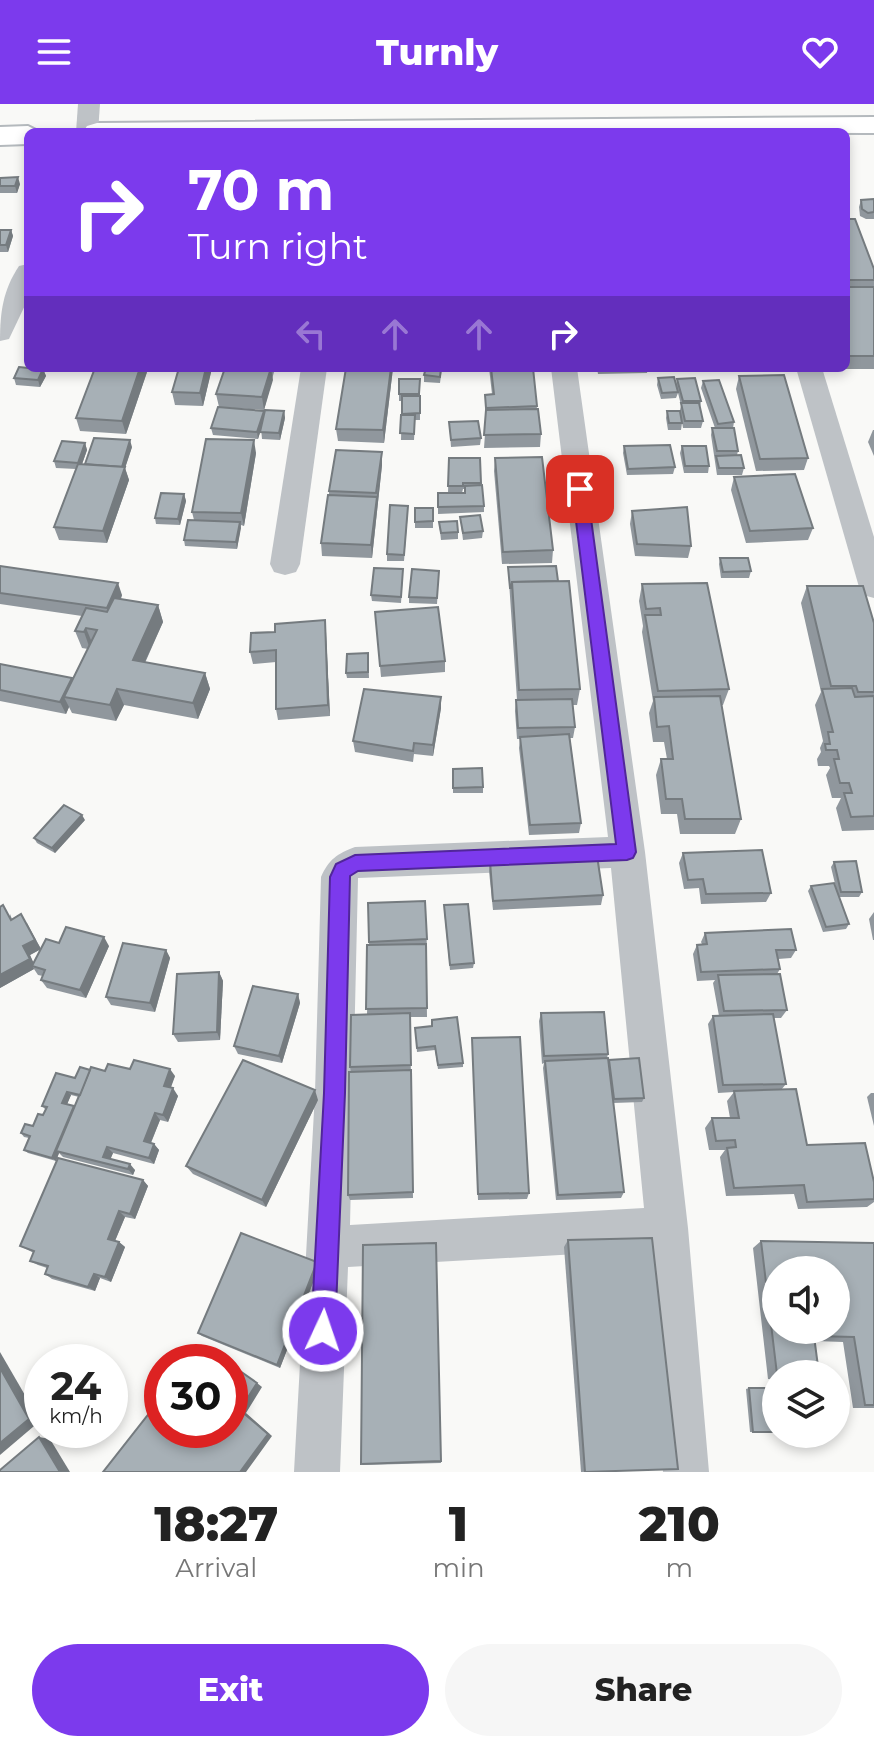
<!DOCTYPE html>
<style>
body{margin:0;font-family:Montserrat,sans-serif;background:#f6f6f6;color:#222;height:100vh;display:flex;flex-direction:column;font-size:30px;white-space:nowrap}
*{box-sizing:border-box;margin:0}
p{font-size:26px;color:#767676}
.icon{flex:none;width:44px;height:44px;fill:none;stroke:currentColor;stroke-width:2;stroke-linecap:round;stroke-linejoin:round}
.map{position:relative;height:1368px;overflow:hidden}
.sheet{display:flex;flex-direction:column;background:#fff;flex:1}
.sheet>*{flex:none}
.hud{position:absolute;left:24px;top:24px;width:826px;height:244px;border-radius:12px;box-shadow:0 4px 12px #0003;background:#7c3aed;color:#fff;overflow:hidden}
.controls{position:absolute;left:762px;top:1152px;display:grid;gap:16px}
.controls a{display:grid;place-items:center;width:88px;height:88px;border-radius:50%;background:#fff;box-shadow:0 4px 12px #0003;font-size:40px}
.speed{position:absolute;left:24px;top:1240px;display:flex;gap:16px;font-size:40px;font-weight:700;text-align:center}
.speed>*{display:grid;place-content:center;width:104px;height:104px;border-radius:50%;background:#fff;box-shadow:0 4px 12px #0003;line-height:1}
.speed small{font-size:20px;font-weight:400}
.speed .limit{border:12px solid #d22;background:#fff;color:#111}
.pin{position:absolute;display:grid;place-items:center;width:68px;height:68px;color:#fff;margin:-34px;border-radius:16px;box-shadow:0 4px 12px #0006}
.me{position:absolute;width:88px;margin:-44px;rotate:3deg;stroke-linejoin:round;filter:drop-shadow(0 0 6px #0008)}
.turn{display:flex;align-items:center;gap:28px;height:168px;padding:0 32px;font-size:36px}
.turn .icon{width:104px;height:104px;stroke-width:2.5}
.turn b{display:block;font-size:56px;line-height:68px}
.lanes{display:flex;align-items:center;height:76px;padding:0 32px;background:#0003;justify-content:center;gap:40px;direction:ltr}
.lanes .off{opacity:.35}
.eta{display:flex;justify-content:space-evenly;align-items:center;height:136px;text-align:center}
.eta b{font-size:48px;font-weight:800;line-height:56px}
.cta{display:flex;gap:16px;margin-top:auto;padding:16px 32px}
.cta a{flex:1;height:92px;border-radius:48px;background:#7c3aed;color:#fff;font-size:32px;font-weight:800;line-height:92px;text-align:center}
.cta a+a{background:#f6f6f6;color:#222}
header{display:flex;justify-content:space-between;align-items:center;height:104px;padding:0 32px;background:#7c3aed;color:#fff;font-size:36px;font-weight:800}
.map>svg:first-child{display:block}
</style>
<header><svg class="icon" aria-label="menu" viewBox="0 0 24 24"><path d="M4 6h16M4 12h16M4 18h16"/></svg>Turnly<svg class="icon" aria-label="heart" viewBox="0 0 24 24"><path d="M12 20l-8-8c-3-5 5-10 8-4 3-6 11-1 8 4z"/></svg></header>
<div class="map">
<svg width="874" height="1368" viewBox="0 0 874 1368">
<rect width="100%" height="100%" fill="#f9f9f7"/>
<g fill="none" stroke-linecap="round" stroke-linejoin="round">
<g stroke="#b4b9bd" stroke-width="4">
<g id="primary">
<polygon points="874,13 874,29 83,28 87,22 97,19"/>
<polygon points="28,22 40,28 28,28 28,40 0,41 0,23"/>
</g>
</g>
<g fill="#bec2c6" fill-rule="evenodd">
<polygon points="78,0 100,0 98,28 76,28"/>
<path d="M28 160V195L9 235 0 237C0 208 3 186 19 162Z"/>
<polygon points="301,264 327,264 300,460 296,468 285,471 274,468 270,460"/>
<path d="M551 264H577L645 748 688 1124 709 1368H663L647 1146 348 1163 340 1368H294L315 989 321 773C329 755 337 750 355 743L608 733ZM611 764 644 1104 350 1121 358 774Z"/>
<polygon points="796,264 822,264 874,433 874,494 863,491 859,483"/>
</g>
<use href="#primary" fill="#fff" fill-rule="evenodd"/>
</g>
<g fill="#90979d" fill-rule="evenodd">
<polygon points="0,74 20,80 17,89 0,89"/>
<polygon points="874,95 874,115 866,115 860,112 859,103 861,96"/>
<polygon points="846,105 849,112 848,115 874,165 874,265 842,265 841,264 846,264"/>
<polygon points="0,126 11,126 13,132 8,148 0,148"/>
<polygon points="179,264 212,264 203,302 175,301 172,288"/>
<polygon points="275,264 264,306 219,303 216,290"/>
<polygon points="393,264 384,339 338,337 336,325"/>
<polygon points="442,264 440,279 424,278 424,271"/>
<polygon points="489,264 533,264 537,305 541,330 540,343 484,344 486,316 485,291 492,290"/>
<polygon points="597,264 648,264 647,269 598,270"/>
<polygon points="736,264 779,264 778,268 737,268"/>
<polygon points="43,265 46,272 40,283 16,281 14,274"/>
<polygon points="147,268 126,330 80,327 76,314"/>
<polygon points="739,272 808,354 804,366 756,367 736,285"/>
<polygon points="658,274 676,280 677,275 701,297 700,303 703,317 701,324 683,324 680,306 681,301 678,289 676,294 661,295 657,281"/>
<polygon points="399,275 420,275 420,316 415,316 414,336 401,336 402,297 399,297"/>
<polygon points="703,277 734,318 733,324 738,347 737,351 744,364 742,371 717,371 711,331 712,324 715,324 701,284"/>
<polygon points="284,307 285,314 280,336 262,335 261,324 258,335 213,331 211,324"/>
<polygon points="667,307 682,319 681,326 668,326 666,314"/>
<polygon points="449,318 481,334 480,341 451,343"/>
<polygon points="873,326 874,326 874,352 868,338"/>
<polygon points="85,339 87,346 82,360 85,361 132,343 125,364 129,376 107,439 59,436 54,423 76,365 56,364 54,357"/>
<polygon points="624,342 675,363 673,370 627,371 623,349"/>
<polygon points="682,342 709,362 708,369 684,369 680,349"/>
<polygon points="382,348 382,361 372,454 322,452 321,439 329,391 329,387"/>
<polygon points="256,349 244,422 241,421 237,445 185,442 184,436 194,416 192,408"/>
<polygon points="449,354 480,354 481,381 484,402 484,408 438,410 438,389 465,389 465,385 463,385 462,389 448,389"/>
<polygon points="495,354 553,446 552,459 502,460 494,367"/>
<polygon points="734,373 813,424 808,436 746,439 731,386"/>
<polygon points="184,390 186,397 180,421 156,420 155,414"/>
<rect x="415" y="404" width="18" height="20"/>
<polygon points="632,407 691,442 688,454 635,452 630,420"/>
<polygon points="408,408 404,457 387,457 387,450"/>
<polygon points="460,413 483,427 482,434 463,436"/>
<polygon points="439,418 458,428 458,435 441,436"/>
<polygon points="720,454 751,467 749,474 721,474 719,460"/>
<polygon points="0,462 122,491 121,495 158,501 163,518 145,559 205,569 210,585 198,615 124,601 116,617 72,609 69,603 66,610 0,597 0,560 73,575 88,545 82,544 75,527 82,512 0,500"/>
<polygon points="508,463 558,477 580,585 577,601 573,601 575,623 573,634 570,634 581,719 579,729 529,731 519,644 520,635 517,635 515,607 516,596 517,596"/>
<polygon points="439,467 437,500 409,499 409,493"/>
<polygon points="403,471 401,499 372,497 371,491"/>
<polygon points="642,480 729,585 723,601 721,601 741,715 735,730 680,730 677,710 661,710 656,671 661,655 667,655 664,638 653,638 649,609 653,597 642,528 643,522 639,497"/>
<polygon points="807,482 874,519 874,726 842,727 836,704 841,694 832,694 826,671 830,664 829,662 818,662 817,655 821,648 820,644 823,637 815,601 821,588 801,499"/>
<polygon points="375,508 445,557 445,568 381,573"/>
<polygon points="325,516 330,612 278,616 276,605 276,558 253,560 250,548 275,528"/>
<polygon points="368,549 369,574 347,574 346,569"/>
<polygon points="441,593 441,604 433,652 414,650 413,658 355,648 353,637"/>
<polygon points="453,665 483,683 483,689 453,689"/>
<polygon points="85,716 55,749 37,739 34,734"/>
<polygon points="683,749 771,789 766,798 701,800 699,784 684,785 679,759"/>
<polygon points="490,757 603,791 601,801 493,806 489,767"/>
<polygon points="834,758 862,788 859,793 839,793 849,820 846,825 823,828 808,787 811,782 836,784 831,763"/>
<polygon points="425,797 427,844 426,844 427,913 410,913 413,1094 350,1096 348,1091 351,968 350,963 367,910 369,841 368,799"/>
<polygon points="444,806 474,859 473,864 450,866"/>
<polygon points="874,808 874,836 873,836 869,815"/>
<path d="M10 810 12 815 27 819 41 845 59 839 109 842 86 894 47 884 41 876 43 872 38 871 34 865 0 884ZM41 845 33 859 30 851Z"/>
<polygon points="705,829 796,846 791,854 778,855 780,865 777,870 787,906 781,914 773,914 786,980 781,986 807,1041 874,1078 874,1098 867,1103 798,1105 794,1090 726,1092 720,1053 725,1046 709,1046 705,1024 712,1014 730,1014 727,997 734,988 718,989 708,920 713,912 719,912 713,879 715,876 697,877 693,850 697,841 702,840 701,838"/>
<polygon points="166,846 170,854 155,908 111,901 106,893"/>
<polygon points="219,868 223,877 220,936 178,938 173,930"/>
<polygon points="298,890 300,899 282,959 238,950 234,942"/>
<polygon points="541,909 608,950 607,954 608,959 609,956 644,994 642,998 613,999 624,1088 621,1094 556,1096 543,964 544,959 542,960 539,917"/>
<polygon points="415,924 463,959 463,963 438,965 435,946 417,948"/>
<polygon points="472,934 529,1089 527,1095 478,1096"/>
<path d="M130 965 175 972 170 984 178 992 168 1018 160 1016 151 1039 154 1040 159 1046 154 1060 113 1049 110 1055 135 1066 133 1071 63 1053 59 1049 56 1057 28 1049 24 1046 29 1034 24 1033 21 1029 33 1022 43 1011 46 1006 42 1002 75 974 90 966 105 967ZM71 991 79 993 75 1003 67 1000Z"/>
<polygon points="871,989 874,989 874,1022 867,993"/>
<polygon points="318,996 266,1103 193,1070 186,1062"/>
<polygon points="143,1076 148,1082 135,1115 125,1113 115,1137 119,1138 125,1143 111,1178 100,1174 95,1187 52,1175 45,1170 47,1164 38,1161 30,1157 34,1149 20,1142"/>
<polygon points="568,1136 678,1365 581,1368 564,1143"/>
<polygon points="761,1137 874,1139 874,1304 853,1304 843,1238 815,1237 819,1270 776,1270 776,1276 768,1275 753,1144"/>
<polygon points="436,1139 441,1359 363,1361 361,1360"/>
<polygon points="317,1158 319,1163 280,1264 202,1232 198,1229"/>
<polygon points="749,1284 776,1284 776,1329 750,1328 746,1285"/>
</g>
<g fill="#757b7f">
<polygon points="18,73 20,80 17,89 15,82"/>
<polygon points="11,126 13,132 8,148 6,141"/>
<polygon points="140,264 146,264 147,268 126,330 122,317"/>
<polygon points="206,264 212,264 203,302 200,289"/>
<polygon points="271,264 273,276 264,306 262,293"/>
<polygon points="391,264 393,264 384,339 383,326"/>
<polygon points="43,265 46,272 40,283 38,276"/>
<polygon points="264,307 265,314 258,335 257,328"/>
<polygon points="284,307 285,314 280,336 279,329"/>
<polygon points="130,336 132,343 125,364 129,376 107,439 103,427"/>
<polygon points="254,336 256,349 244,422 241,409"/>
<polygon points="85,339 87,346 80,366 78,359"/>
<polygon points="382,348 382,361 372,454 371,441"/>
<polygon points="184,390 186,397 180,421 178,415"/>
<polygon points="240,418 241,424 237,445 236,438"/>
<polygon points="118,479 122,491 111,516 107,504"/>
<polygon points="158,501 163,518 138,573 133,556"/>
<polygon points="325,516 326,528 330,612 328,601"/>
<polygon points="86,524 93,541 90,545 84,528"/>
<polygon points="205,569 210,585 198,615 193,599"/>
<polygon points="72,574 64,593 69,603 66,610 60,598"/>
<polygon points="117,585 124,601 116,617 110,601"/>
<polygon points="441,593 441,604 433,652 433,641"/>
<polygon points="82,711 85,716 55,749 52,744"/>
<polygon points="21,810 41,845 30,851 36,864 32,862 34,865 0,884 0,871 23,842"/>
<polygon points="104,833 109,842 86,894 80,886"/>
<polygon points="166,846 170,854 155,908 150,899"/>
<polygon points="219,868 223,877 220,936 217,928"/>
<polygon points="298,890 300,899 282,959 279,952"/>
<polygon points="170,965 175,972 169,989 164,982"/>
<polygon points="173,984 178,992 168,1018 163,1011"/>
<polygon points="315,986 318,996 266,1103 262,1096"/>
<polygon points="67,988 71,991 66,1003 62,999"/>
<polygon points="74,1002 56,1047 59,1049 56,1057 52,1054"/>
<polygon points="155,1009 160,1016 149,1043 144,1037"/>
<polygon points="154,1040 159,1046 154,1060 149,1054"/>
<polygon points="107,1043 113,1049 109,1059 103,1053"/>
<polygon points="130,1060 135,1066 133,1071 128,1065"/>
<polygon points="143,1076 148,1082 135,1115 130,1110"/>
<polygon points="119,1107 125,1113 114,1139 108,1135"/>
<polygon points="119,1138 125,1143 111,1178 105,1173"/>
<polygon points="317,1158 319,1163 280,1264 277,1261"/>
<polygon points="94,1170 100,1174 95,1187 88,1183"/>
<polygon points="0,1248 40,1317 0,1351"/>
<polygon points="257,1279 262,1283 246,1309 272,1332 246,1368 240,1368 240,1306"/>
<polygon points="39,1333 50,1335 70,1368 60,1368"/>
</g>
<g fill="#a7b0b6" stroke="#757b7f" stroke-width="2" fill-rule="evenodd">
<polygon points="18,73 15,82 0,82 0,74"/>
<polygon points="874,95 874,108 868,109 862,105 861,96"/>
<polygon points="846,115 855,115 874,165 874,176 846,176"/>
<polygon points="0,126 11,126 6,141 0,141"/>
<rect x="846" y="183" width="28" height="69"/>
<polygon points="19,263 28,264 43,265 38,276 14,274"/>
<polygon points="95,264 140,264 122,317 76,314"/>
<polygon points="179,264 206,264 200,289 172,288"/>
<polygon points="225,264 271,264 262,293 216,290"/>
<polygon points="346,264 391,264 383,326 336,325"/>
<polygon points="426,264 441,264 440,273 424,271"/>
<polygon points="491,264 533,264 537,302 486,304 485,291 494,290"/>
<polygon points="784,271 808,354 760,355 739,272"/>
<polygon points="674,273 678,288 662,289 658,274"/>
<polygon points="695,274 701,297 683,297 677,275"/>
<polygon points="399,275 420,275 419,290 399,290"/>
<polygon points="719,276 734,318 718,320 703,277"/>
<polygon points="402,292 420,292 420,309 402,310"/>
<polygon points="681,299 699,299 703,317 685,317"/>
<polygon points="218,303 264,307 257,328 211,324"/>
<polygon points="538,305 541,330 484,331 486,306"/>
<polygon points="265,306 284,307 279,329 260,328"/>
<polygon points="667,307 680,307 682,319 669,319"/>
<polygon points="401,311 415,311 414,330 400,329"/>
<polygon points="478,317 481,334 451,336 449,318"/>
<polygon points="712,324 734,324 738,347 717,347"/>
<polygon points="94,334 130,336 122,363 85,360"/>
<polygon points="206,335 254,336 241,409 192,408"/>
<polygon points="62,337 85,339 78,359 54,357"/>
<polygon points="670,341 675,363 628,365 624,342"/>
<polygon points="682,342 706,342 709,362 685,362"/>
<polygon points="336,346 382,348 376,389 329,387"/>
<polygon points="741,351 744,364 719,364 716,352"/>
<polygon points="542,353 553,446 503,448 495,354"/>
<polygon points="449,354 480,354 481,379 463,379 463,382 448,382"/>
<polygon points="78,360 125,363 103,427 54,423"/>
<polygon points="795,370 813,424 750,427 734,373"/>
<polygon points="482,381 484,402 438,403 438,389 465,389 465,382"/>
<polygon points="161,389 184,390 178,415 155,414"/>
<polygon points="328,391 377,393 371,441 321,439"/>
<polygon points="390,401 408,402 404,451 387,450"/>
<polygon points="687,403 691,442 637,440 632,407"/>
<polygon points="415,404 433,404 433,417 415,418"/>
<polygon points="480,411 483,427 463,429 460,413"/>
<polygon points="188,416 240,418 236,438 184,436"/>
<polygon points="457,417 458,428 441,429 439,418"/>
<polygon points="720,454 748,454 751,467 723,468"/>
<polygon points="0,462 118,479 107,504 0,489"/>
<polygon points="556,462 558,477 512,478 511,484 510,484 508,463"/>
<polygon points="374,464 403,465 401,493 371,491"/>
<polygon points="412,465 439,467 437,494 409,493"/>
<polygon points="569,477 580,585 519,586 512,478"/>
<polygon points="707,479 729,585 658,587 645,511 661,511 660,504 646,505 642,480"/>
<polygon points="807,482 863,482 874,519 874,588 858,588 856,582 831,582"/>
<polygon points="114,494 158,501 133,556 205,569 193,599 117,585 110,601 64,593 97,526 86,524 84,528 75,527 86,504 107,508"/>
<polygon points="438,503 445,557 380,562 375,508"/>
<polygon points="325,516 328,601 276,605 276,546 250,548 251,529 275,528 275,520"/>
<polygon points="368,549 368,568 346,569 347,550"/>
<polygon points="0,560 72,574 60,598 0,586"/>
<polygon points="852,584 855,593 874,592 874,712 851,713 844,689 852,689 849,679 840,679 834,655 839,655 837,646 826,646 825,640 830,640 828,628 833,628 822,585"/>
<polygon points="364,585 441,593 433,641 414,639 413,647 353,637"/>
<polygon points="720,592 741,715 685,715 682,695 666,695 661,655 673,655 669,622 657,623 654,593"/>
<polygon points="572,595 575,623 518,624 516,596"/>
<polygon points="569,630 581,719 530,721 520,633"/>
<polygon points="482,664 483,683 453,684 453,665"/>
<polygon points="64,701 82,711 52,744 34,734"/>
<polygon points="762,746 771,789 706,790 703,775 688,776 683,749"/>
<polygon points="597,752 603,791 493,797 490,757"/>
<polygon points="856,757 862,788 841,788 834,758"/>
<polygon points="834,779 849,820 826,823 811,782"/>
<polygon points="425,797 427,835 369,838 368,799"/>
<polygon points="468,800 474,859 450,861 444,801"/>
<polygon points="3,801 11,816 21,810 35,836 23,842 30,855 0,871 0,803"/>
<polygon points="66,823 104,833 80,886 41,876 45,866 32,862 46,835 59,839"/>
<polygon points="791,825 796,846 776,846 780,865 701,868 697,841 707,840 705,829"/>
<polygon points="123,839 166,846 150,899 106,893"/>
<polygon points="426,840 427,904 366,905 367,841"/>
<polygon points="219,868 217,928 173,930 177,870"/>
<polygon points="780,870 787,906 724,907 718,871"/>
<polygon points="253,882 298,890 279,952 234,942"/>
<polygon points="604,908 608,950 544,952 541,909"/>
<polygon points="410,909 411,961 350,963 351,911"/>
<polygon points="773,910 786,980 723,981 713,912"/>
<polygon points="457,913 463,959 438,961 435,942 417,944 415,924 432,922 432,916"/>
<polygon points="520,933 529,1089 478,1090 472,934"/>
<polygon points="608,954 624,1088 558,1091 545,957"/>
<polygon points="639,954 644,994 614,995 609,956"/>
<polygon points="134,956 170,965 164,982 173,984 163,1011 155,1009 144,1037 154,1040 149,1054 107,1043 103,1053 130,1060 128,1065 56,1047 91,963 105,967 108,960 130,965"/>
<polygon points="243,956 315,986 262,1096 186,1062"/>
<polygon points="80,963 90,966 80,991 67,988 62,999 74,1002 52,1054 24,1046 30,1032 21,1029 25,1020 33,1022 38,1010 43,1011 47,1003 42,1002 56,969 75,974"/>
<polygon points="411,966 413,1088 348,1091 349,968"/>
<polygon points="796,985 807,1041 865,1039 874,1078 874,1095 807,1098 804,1081 734,1084 727,1044 736,1043 735,1036 716,1037 712,1014 739,1014 734,987"/>
<polygon points="58,1054 143,1076 130,1110 119,1107 108,1135 119,1138 105,1173 94,1170 88,1183 45,1170 48,1162 30,1157 34,1147 20,1142"/>
<polygon points="241,1129 317,1158 277,1261 198,1229"/>
<polygon points="652,1134 678,1365 585,1368 568,1136"/>
<path d="M761 1137 874 1139V1301H865L854 1233 814 1232 819 1270H777ZM776 1166H836V1226H776Z"/>
<polygon points="436,1139 441,1357 361,1360 363,1141"/>
<polygon points="212,1247 227,1258 205,1258"/>
<polygon points="230,1260 257,1279 240,1306 268,1330 240,1368 103,1368 162,1293 162,1326 230,1326"/>
<polygon points="0,1264 29,1315 0,1339"/>
<polygon points="749,1284 776,1284 776,1328 753,1328"/>
<polygon points="39,1333 60,1368 0,1368 0,1366"/>
</g>
<polygon fill="#7c3aed" stroke="#51269a" stroke-width="2" points="580,380 587,385 636,748 633,754 627,756 358,767 350,772 345,989 335,1227 332,1236 323,1239 315,1236 311,1227 324,989 330,773 336,760 355,751 616,740 572,385"/>
</svg>
<div class="controls">
<a><svg class="icon" aria-label="sound" viewBox="0 0 24 24"><path d="M4 9h4l5-4v14l-5-4H4zM17 9q2 3 0 6"/></svg></a>
<a><svg class="icon" aria-label="layers" viewBox="0 0 24 24"><path d="M12 4l9 5-9 5-9-5zM3 14l9 5 9-5"/></svg></a>
</div>
<div class="speed"><div>24<small>km/h</small></div><div class="limit">30</div></div>
<div class="pin" style="left:580px;top:385px;background:#d93025"><svg class="icon" aria-label="arrive" viewBox="0 0 24 24"><path d="M6 21V4h12l-3 4 3 4H6"/></svg></div>
<svg class="me" style="left:323px;top:1227px" viewBox="-20 -20 40 40"><circle r="17" fill="#7c3aed" stroke="#fff" stroke-width="3"/><path d="M0-11L8 9 0 5-8 9z" fill="#fff"/></svg>
<div class="hud">
<div class="turn"><svg class="icon" aria-label="right" viewBox="0 0 24 24"><path d="M7 20v-9h11M14 6l5 5-5 5"/></svg><div><b>70 m</b>Turn right</div></div>
<div class="lanes"><svg class="icon off" aria-label="left" viewBox="0 0 24 24"><path d="M17 20v-9H6M10 6l-5 5 5 5"/></svg><svg class="icon off" aria-label="ahead" viewBox="0 0 24 24"><path d="M12 20V5M6 11l6-6 6 6"/></svg><svg class="icon off" aria-label="ahead" viewBox="0 0 24 24"><path d="M12 20V5M6 11l6-6 6 6"/></svg><svg class="icon" aria-label="right" viewBox="0 0 24 24"><path d="M7 20v-9h11M14 6l5 5-5 5"/></svg></div>
</div>
</div>
<section class="sheet">
<div class="eta">
<div><b>18:27</b><p>Arrival</p></div>
<div><b>1</b><p>min</p></div>
<div><b>210</b><p>m</p></div>
</div>
<div class="cta"><a>Exit</a><a>Share</a></div>
</section>
